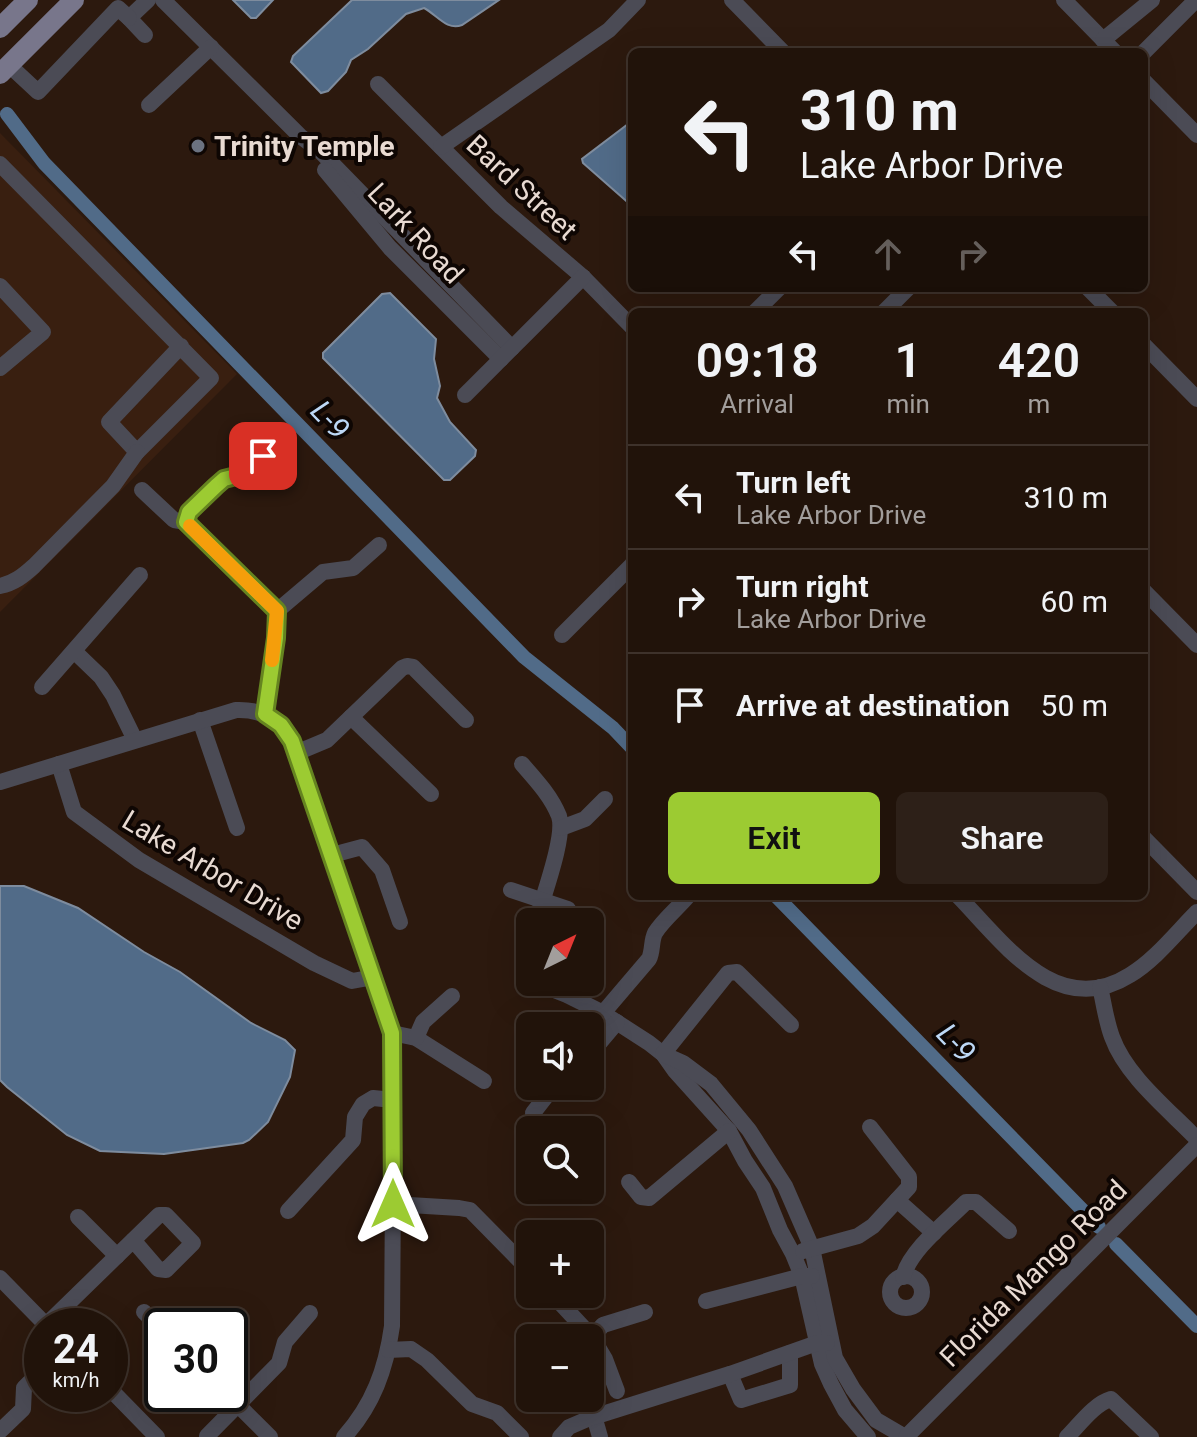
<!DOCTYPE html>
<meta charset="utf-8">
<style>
body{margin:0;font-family:Roboto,sans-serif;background:#2d2018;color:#f1f3f6;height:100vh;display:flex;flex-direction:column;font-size:30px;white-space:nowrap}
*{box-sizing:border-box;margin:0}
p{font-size:26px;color:#a29e9c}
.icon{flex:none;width:44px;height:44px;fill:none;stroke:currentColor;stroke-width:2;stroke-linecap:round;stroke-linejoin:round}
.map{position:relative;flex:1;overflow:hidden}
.details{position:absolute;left:628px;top:308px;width:520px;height:592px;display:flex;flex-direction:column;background:#21130a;border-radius:12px;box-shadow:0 8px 32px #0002,0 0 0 2px #3e322b}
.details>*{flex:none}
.guide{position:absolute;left:628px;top:48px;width:520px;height:244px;border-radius:12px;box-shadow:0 8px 32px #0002,0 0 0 2px #3e322b;background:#21130a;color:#f1f3f6;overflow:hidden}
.needle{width:52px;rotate:43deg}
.tools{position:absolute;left:516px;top:908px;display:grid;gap:16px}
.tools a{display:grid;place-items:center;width:88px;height:88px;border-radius:12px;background:#21130a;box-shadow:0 8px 32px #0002,0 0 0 2px #3e322b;font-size:40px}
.speed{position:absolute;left:24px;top:1308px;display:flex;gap:16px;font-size:40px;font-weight:700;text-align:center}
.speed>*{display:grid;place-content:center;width:104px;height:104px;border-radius:50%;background:#21130a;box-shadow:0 8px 32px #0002,0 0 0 2px #3e322b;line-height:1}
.speed small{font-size:20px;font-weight:400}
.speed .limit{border:4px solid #111;border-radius:12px;background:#fff;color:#111}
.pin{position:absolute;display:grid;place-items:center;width:68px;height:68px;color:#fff;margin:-34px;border-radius:16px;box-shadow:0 4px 12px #0006}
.me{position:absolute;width:88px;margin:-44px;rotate:0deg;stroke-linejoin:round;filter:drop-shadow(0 0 6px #0008)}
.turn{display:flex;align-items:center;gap:28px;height:168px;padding:0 40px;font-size:36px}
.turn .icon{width:104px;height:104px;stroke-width:2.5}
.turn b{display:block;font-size:56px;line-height:68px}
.lanes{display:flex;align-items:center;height:76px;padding:0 40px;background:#0003;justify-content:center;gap:40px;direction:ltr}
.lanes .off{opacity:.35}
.eta{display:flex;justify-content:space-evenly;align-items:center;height:136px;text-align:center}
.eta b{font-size:48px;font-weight:600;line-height:56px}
.button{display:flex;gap:16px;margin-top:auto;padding:16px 40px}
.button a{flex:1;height:92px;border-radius:12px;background:#9ccb32;color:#111;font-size:32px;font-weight:600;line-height:92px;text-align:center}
.button a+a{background:#2d2018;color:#f1f3f6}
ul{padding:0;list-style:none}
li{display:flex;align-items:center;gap:24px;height:104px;padding:0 40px;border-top:2px solid #3e322b}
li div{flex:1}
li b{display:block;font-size:30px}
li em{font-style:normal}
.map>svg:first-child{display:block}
</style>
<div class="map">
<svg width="1197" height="1437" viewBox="0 0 1197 1437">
<rect width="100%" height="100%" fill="#2c190e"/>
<polygon fill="#391f10" points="0,133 237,374 0,612"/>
<g fill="#516b88" stroke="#7e8c9e" stroke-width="2">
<polygon points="233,0 273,0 256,18 251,18"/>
<path d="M352 0H499L462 25C447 31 437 15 424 8L406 14 368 49 351 60 346 72 328 91 321 93 291 62 293 56Z"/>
<polygon points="632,121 632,206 583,163 582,159"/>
<polygon points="390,293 436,339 434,359 440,386 437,398 450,422 476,450 475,456 450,480 444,480 323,358 323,353 382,294"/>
<polygon points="0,886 24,886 78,908 144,952 180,972 251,1023 285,1040 295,1050 290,1077 268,1122 249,1140 243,1143 164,1154 100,1151 67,1135 7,1087 0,1080"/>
</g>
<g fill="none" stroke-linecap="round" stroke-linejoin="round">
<g stroke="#516b88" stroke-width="14">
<polyline points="7,114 44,163 524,657 613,728 632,748"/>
<polyline points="776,896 1099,1227"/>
<polyline points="1116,1244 1197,1326"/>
</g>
<g stroke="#4b4b55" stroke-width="16">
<polyline points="163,0 300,136 321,152 512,348"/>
<polyline points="732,0 783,52"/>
<polyline points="1064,0 1115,52"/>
<polyline points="145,35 129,18 148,0"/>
<polyline points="1103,40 1152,0"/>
<polyline points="1144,52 1196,0"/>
<polyline points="9,65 38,92 118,8 129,18"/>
<polyline points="1144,81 1197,135"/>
<polyline points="378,84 501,207 583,277 632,327"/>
<polyline points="149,105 211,47"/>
<polyline points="441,147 609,30 638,0"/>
<polyline points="0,164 211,378 137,452 109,422 181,346"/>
<polyline points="325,170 390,248 501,359"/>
<polyline points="0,286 43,332 0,368"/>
<polyline points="1088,288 1112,312"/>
<polyline points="755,312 779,288"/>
<polyline points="884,312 908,288"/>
<polyline points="1144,345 1197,399"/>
<polyline points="465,395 583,277"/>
<polyline points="142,490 174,520 186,522 277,611 276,638 265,714"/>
<polyline points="186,522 189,512 216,486 224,479 248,473 279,439"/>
<path d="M0 586C14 583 23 576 34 566L113 486 137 452"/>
<polyline points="1144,591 1197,645"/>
<polyline points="277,611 323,572 353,568 379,545"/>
<polyline points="562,635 632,565"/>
<polyline points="74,651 101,677 113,695 135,740"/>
<polyline points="42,687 140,575"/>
<polyline points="351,717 431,794"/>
<polyline points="200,720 237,828"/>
<polyline points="296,753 327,740 402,668 407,666 413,667 466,720"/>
<polyline points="59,764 74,812 139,860 314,963 352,981 374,977"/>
<path d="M522 764C536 780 551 796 559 816 566 836 542 899 536 922"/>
<path d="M0 782 236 710C261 709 280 719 292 741L392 1033 394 1057 392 1326C386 1369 373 1405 344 1437"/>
<polyline points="561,828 585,819 605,799"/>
<polyline points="1144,838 1197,892"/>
<polyline points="332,855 362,847 382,870 400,922"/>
<polyline points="511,890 568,909"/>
<path d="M958 896C1003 942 1057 1021 1130 975 1155 960 1176 933 1197 912"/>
<polyline points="530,942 527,954 524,978 530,980"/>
<polyline points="534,982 567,995 601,1012 649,1043 663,1054 675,1071 729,1131 745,1161 763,1188 780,1230 793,1254 802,1276 822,1364 831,1384 845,1410 868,1437"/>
<path d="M1100 987C1104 1004 1106 1021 1112 1037 1126 1076 1168 1109 1197 1139"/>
<path d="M603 1013 649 959C653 951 651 941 655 933 663 920 678 908 688 896"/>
<polyline points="791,1025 737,972 728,973 663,1054 683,1063 711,1084 749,1130 785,1186 812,1248 835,1358 853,1389 876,1420 905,1437"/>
<polyline points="392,1033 416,1038 484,1081"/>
<polyline points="416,1038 423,1022 452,996"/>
<polyline points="590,1054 617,1022"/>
<polyline points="533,1113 554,1086"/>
<polyline points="629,1182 641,1197 649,1198 729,1131"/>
<polyline points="897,1200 934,1233"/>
<polyline points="393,1204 459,1208 470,1210 530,1271"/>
<polyline points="288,1211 353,1140 355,1117 363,1104 373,1098 393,1100"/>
<polyline points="78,1217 117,1256"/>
<polyline points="803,1251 858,1236 873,1226 909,1187 909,1177 870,1127"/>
<circle cx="906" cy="1292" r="16"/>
<path d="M903 1277C910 1250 946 1222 966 1202H976L1009 1231"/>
<polyline points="0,1278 47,1326"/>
<polyline points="552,1294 592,1337 605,1359 617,1391"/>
<polyline points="706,1301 802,1276 812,1276"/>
<polyline points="144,1312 162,1329"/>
<path d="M46 1325C84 1288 121 1252 159 1215H166L193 1243 166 1270 158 1269 133 1240"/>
<polyline points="592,1337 603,1325 645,1312"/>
<polyline points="388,1350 411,1349 427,1360 472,1404 497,1413 521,1437"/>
<polyline points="730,1374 741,1400 790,1385 790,1353"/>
<polyline points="110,1389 157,1437"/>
<polyline points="227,1394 270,1437"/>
<polyline points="594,1416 600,1437"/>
<polyline points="0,1431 23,1409 24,1388 42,1370"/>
<polyline points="207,1436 279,1363 285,1342 310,1313"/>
<polyline points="560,1437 569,1427 590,1418 730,1374 817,1343 827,1343"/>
<polyline points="906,1437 1197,1145"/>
<path d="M1067 1437C1080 1424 1094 1404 1111 1399L1151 1437"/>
</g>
<g stroke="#78768b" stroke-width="20">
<polyline points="0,28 28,0"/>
<polyline points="0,74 74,0"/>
</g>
</g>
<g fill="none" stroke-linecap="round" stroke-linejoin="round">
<g stroke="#658420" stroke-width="20">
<polyline id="route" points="263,456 248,473 224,479 216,486 189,512 186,522 277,611 276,638 265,714 281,725 292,741 392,1033 393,1204"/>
</g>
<use href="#route" stroke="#9ccb32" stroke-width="14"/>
<polyline stroke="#f59e0b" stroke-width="14" points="190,526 277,611 272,660"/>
</g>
<circle fill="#6b7280" stroke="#0e0603" stroke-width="3" cx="198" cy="146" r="8"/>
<g text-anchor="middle" stroke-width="8" stroke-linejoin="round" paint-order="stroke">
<g font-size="28" font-weight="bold" fill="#e8dad2" stroke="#0e0603" text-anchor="start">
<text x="214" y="156">Trinity Temple</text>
</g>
<g font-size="28" fill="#e8dad2" stroke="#0e0603">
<text transform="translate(522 187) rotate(43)" y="10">Bard Street</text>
<text transform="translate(416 233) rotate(47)" y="10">Lark Road</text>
<text transform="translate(213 870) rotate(31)" y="10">Lake Arbor Drive</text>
<text transform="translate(1033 1273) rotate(-45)" y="10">Florida Mango Road</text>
</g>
<g font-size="30" font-style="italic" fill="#bdd8f6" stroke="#0e0603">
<text transform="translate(330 420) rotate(46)" y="10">L-9</text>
<text transform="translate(956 1043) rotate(46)" y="10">L-9</text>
</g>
</g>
</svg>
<div class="tools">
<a><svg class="needle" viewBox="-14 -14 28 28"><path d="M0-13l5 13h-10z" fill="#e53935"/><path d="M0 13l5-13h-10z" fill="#a29e9c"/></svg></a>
<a><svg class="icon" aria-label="sound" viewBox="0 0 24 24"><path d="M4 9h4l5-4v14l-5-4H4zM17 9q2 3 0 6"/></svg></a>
<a><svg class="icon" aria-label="search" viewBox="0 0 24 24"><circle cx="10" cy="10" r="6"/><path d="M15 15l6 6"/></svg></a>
<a>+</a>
<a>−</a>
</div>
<div class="speed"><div>24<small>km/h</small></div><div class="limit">30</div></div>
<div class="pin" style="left:263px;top:456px;background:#d93025"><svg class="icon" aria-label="arrive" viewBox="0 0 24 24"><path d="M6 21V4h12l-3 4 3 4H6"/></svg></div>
<svg class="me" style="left:393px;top:1204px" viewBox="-20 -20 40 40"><path d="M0-17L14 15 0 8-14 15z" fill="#9ccb32" stroke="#fff" stroke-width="4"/></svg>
<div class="guide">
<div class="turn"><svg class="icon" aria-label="left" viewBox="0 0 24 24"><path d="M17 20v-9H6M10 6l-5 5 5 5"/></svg><div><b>310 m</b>Lake Arbor Drive</div></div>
<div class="lanes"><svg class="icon" aria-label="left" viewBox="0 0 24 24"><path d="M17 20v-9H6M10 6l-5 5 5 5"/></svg><svg class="icon off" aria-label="ahead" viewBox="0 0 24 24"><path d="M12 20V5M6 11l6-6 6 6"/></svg><svg class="icon off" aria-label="right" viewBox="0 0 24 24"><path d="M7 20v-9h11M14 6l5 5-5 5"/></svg></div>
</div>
<section class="details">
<div class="eta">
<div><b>09:18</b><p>Arrival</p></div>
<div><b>1</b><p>min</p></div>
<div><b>420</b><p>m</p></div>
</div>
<ul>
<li><svg class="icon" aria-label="left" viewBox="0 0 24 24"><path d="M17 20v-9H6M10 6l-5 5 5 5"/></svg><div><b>Turn left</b><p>Lake Arbor Drive</p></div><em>310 m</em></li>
<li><svg class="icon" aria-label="right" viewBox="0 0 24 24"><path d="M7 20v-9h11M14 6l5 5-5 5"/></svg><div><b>Turn right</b><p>Lake Arbor Drive</p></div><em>60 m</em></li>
<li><svg class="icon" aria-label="arrive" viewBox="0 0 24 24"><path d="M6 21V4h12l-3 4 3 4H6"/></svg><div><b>Arrive at destination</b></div><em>50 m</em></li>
</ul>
<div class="button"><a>Exit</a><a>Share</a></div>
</section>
</div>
